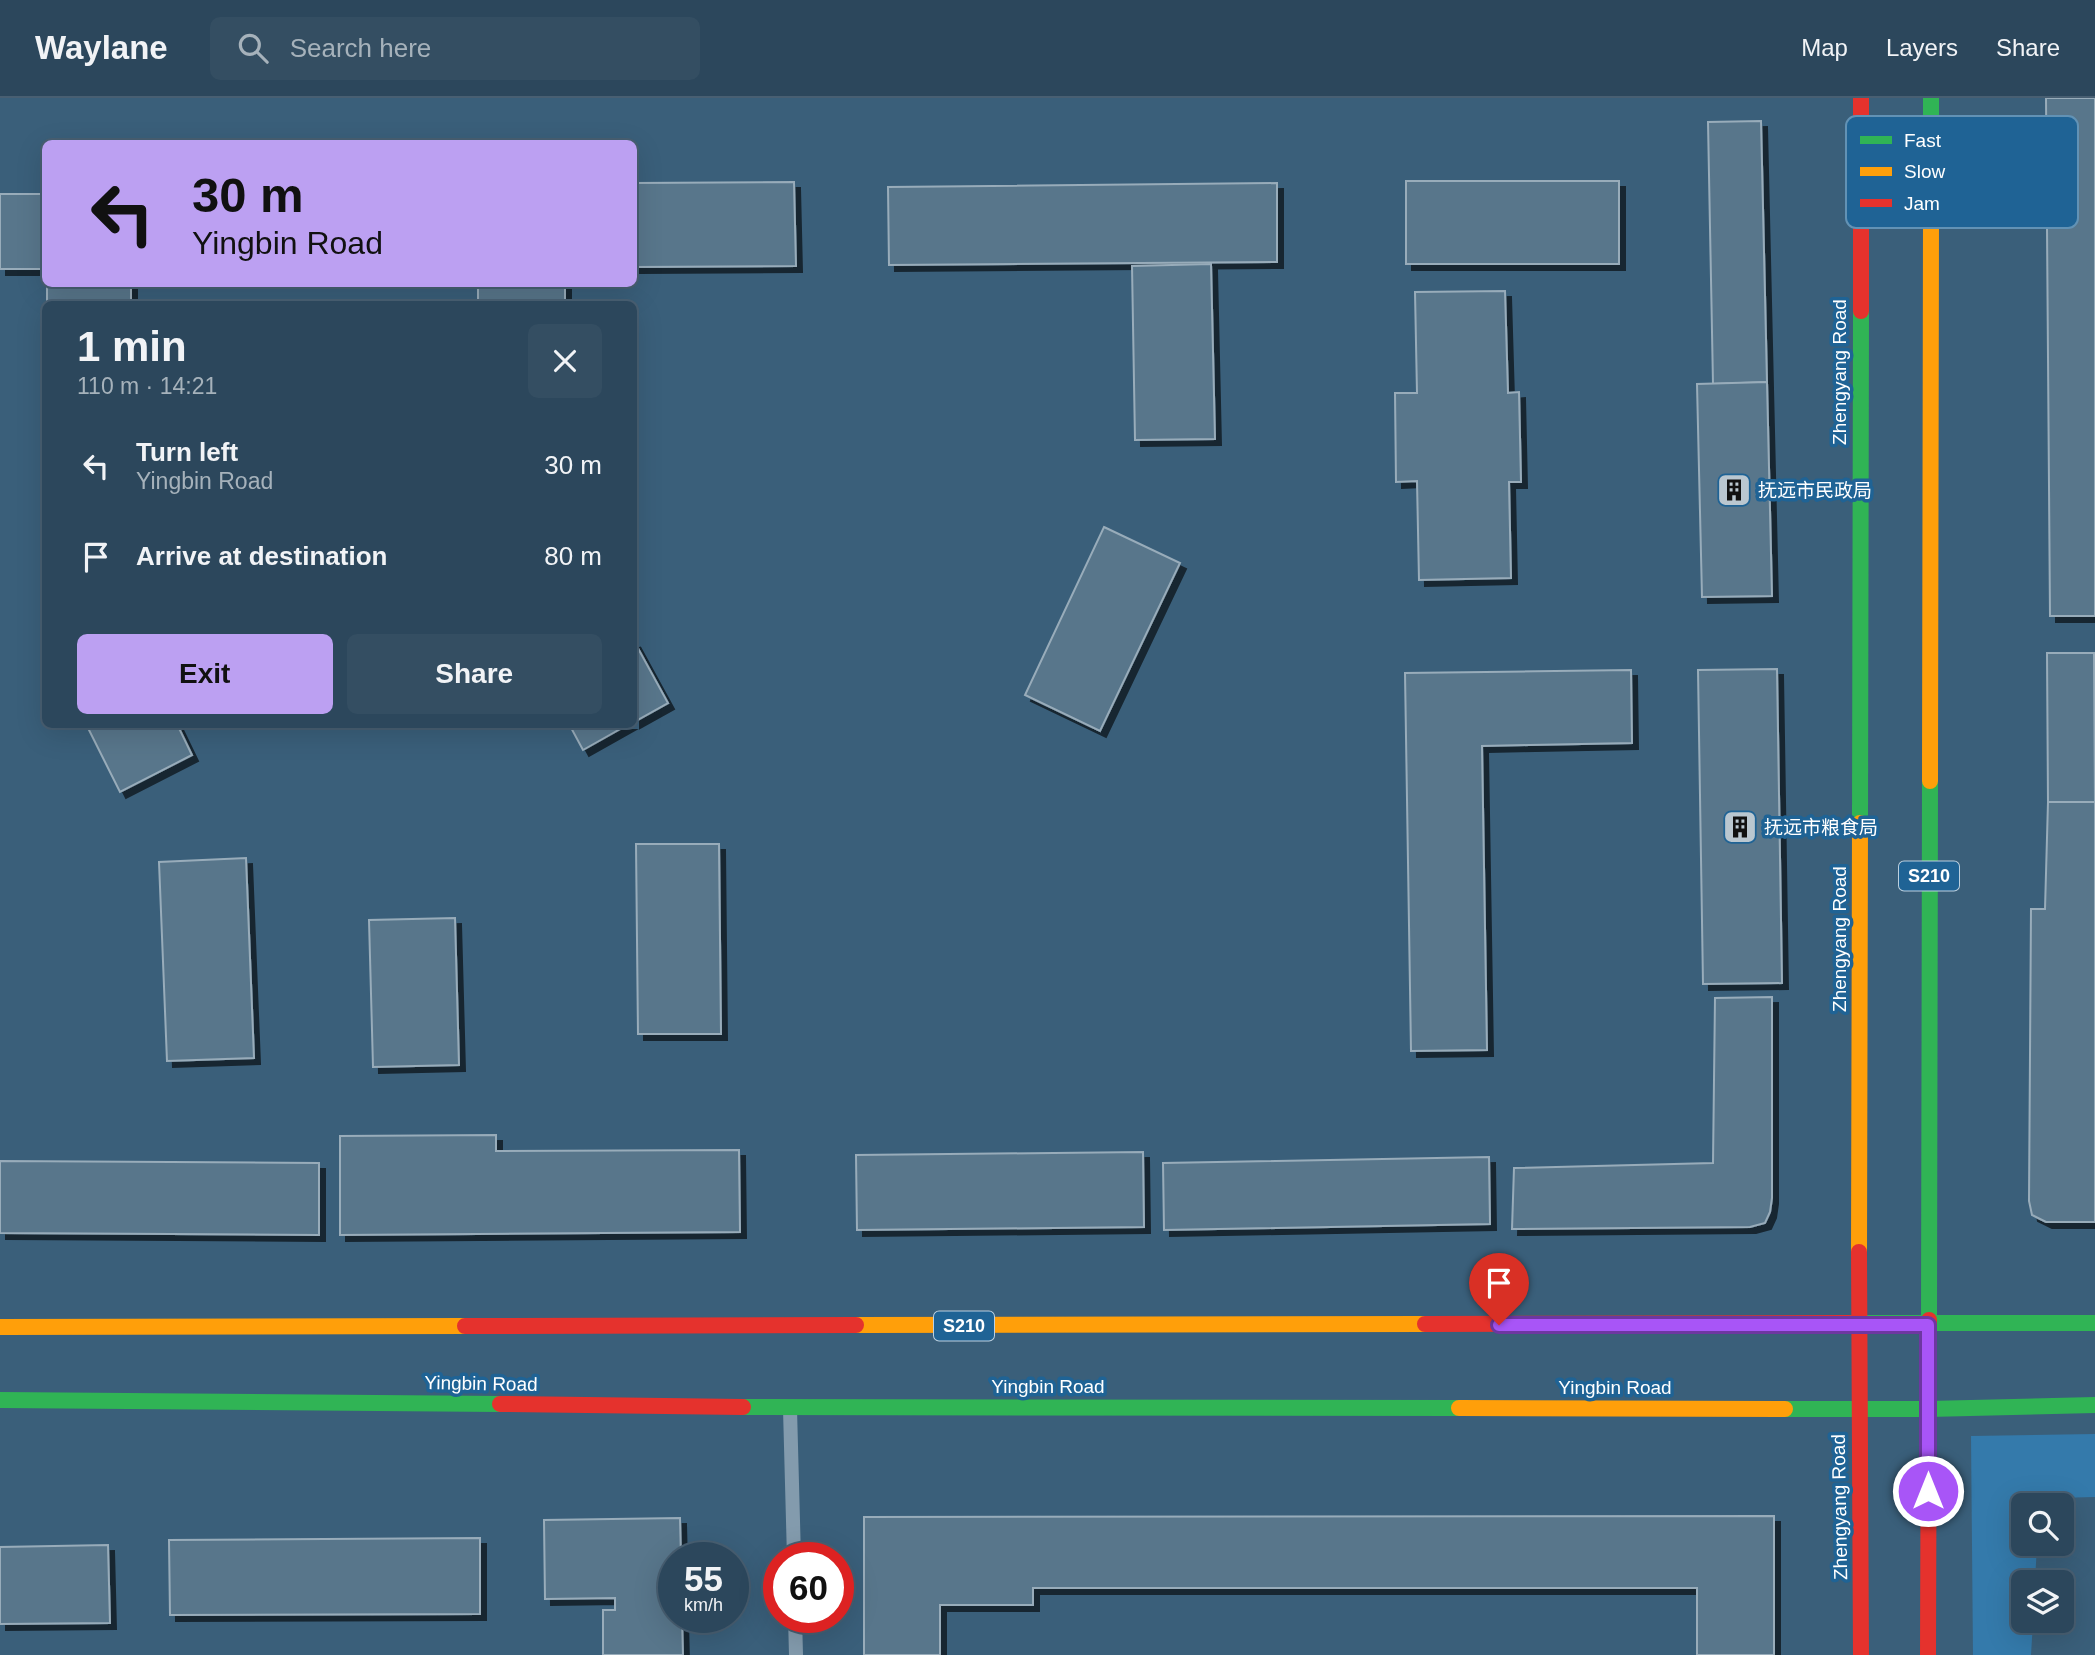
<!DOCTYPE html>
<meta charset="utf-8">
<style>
body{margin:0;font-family:Arial,"Noto Sans SC",sans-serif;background:#344e62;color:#f1f3f6;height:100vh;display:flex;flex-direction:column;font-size:26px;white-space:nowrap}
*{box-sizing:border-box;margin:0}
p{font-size:23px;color:#a6b2bb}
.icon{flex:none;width:38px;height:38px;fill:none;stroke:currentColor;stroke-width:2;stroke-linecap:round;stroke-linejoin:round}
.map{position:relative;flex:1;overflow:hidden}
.side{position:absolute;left:42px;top:203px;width:595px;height:427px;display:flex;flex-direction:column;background:#2c475c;border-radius:10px;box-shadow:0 7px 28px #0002,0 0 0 2px #485f72}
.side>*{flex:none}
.top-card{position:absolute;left:42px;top:42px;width:595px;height:147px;border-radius:10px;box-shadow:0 7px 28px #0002,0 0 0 2px #485f72;background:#bca0f2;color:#111;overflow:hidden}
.controls{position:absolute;left:2011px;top:1395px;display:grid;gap:14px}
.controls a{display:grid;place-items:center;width:63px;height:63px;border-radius:10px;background:#2c475c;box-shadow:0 7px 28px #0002,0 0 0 2px #485f72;font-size:35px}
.speed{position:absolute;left:658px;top:1444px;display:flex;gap:14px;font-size:35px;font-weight:700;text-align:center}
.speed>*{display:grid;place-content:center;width:91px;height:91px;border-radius:50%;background:#2c475c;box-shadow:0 7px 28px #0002,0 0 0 2px #485f72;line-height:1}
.speed small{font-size:18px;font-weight:400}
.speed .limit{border:10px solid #d22;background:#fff;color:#111}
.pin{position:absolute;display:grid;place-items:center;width:60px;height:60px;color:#fff;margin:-72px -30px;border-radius:50% 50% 50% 0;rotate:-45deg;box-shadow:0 0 7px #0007}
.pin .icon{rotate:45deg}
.me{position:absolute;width:77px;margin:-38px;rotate:0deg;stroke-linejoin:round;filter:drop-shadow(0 0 5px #0008)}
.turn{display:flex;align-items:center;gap:24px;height:147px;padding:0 35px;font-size:32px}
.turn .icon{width:91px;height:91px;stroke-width:2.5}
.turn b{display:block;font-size:49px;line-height:60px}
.round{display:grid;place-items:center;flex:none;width:74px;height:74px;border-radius:10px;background:#344e62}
.head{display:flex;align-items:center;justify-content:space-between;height:119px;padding:0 35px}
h1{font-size:42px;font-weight:600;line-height:52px}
.cta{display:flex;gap:14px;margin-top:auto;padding:14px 35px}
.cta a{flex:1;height:80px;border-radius:10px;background:#bca0f2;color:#111;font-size:28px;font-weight:600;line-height:80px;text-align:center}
.cta a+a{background:#344e62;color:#f1f3f6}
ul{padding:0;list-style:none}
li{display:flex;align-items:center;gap:21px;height:91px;padding:0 35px}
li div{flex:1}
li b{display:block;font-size:26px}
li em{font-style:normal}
header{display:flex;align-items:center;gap:42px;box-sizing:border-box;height:98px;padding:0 35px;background:#2c475c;border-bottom:2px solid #485f72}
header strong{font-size:33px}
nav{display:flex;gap:38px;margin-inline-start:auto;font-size:24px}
.search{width:490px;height:63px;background:#344e62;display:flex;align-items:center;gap:18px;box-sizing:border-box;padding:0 24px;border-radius:10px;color:#a6b2bb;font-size:26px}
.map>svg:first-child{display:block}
</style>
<header>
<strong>Waylane</strong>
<div class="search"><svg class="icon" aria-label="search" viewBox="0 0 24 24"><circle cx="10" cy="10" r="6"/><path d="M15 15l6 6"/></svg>Search here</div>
<nav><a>Map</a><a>Layers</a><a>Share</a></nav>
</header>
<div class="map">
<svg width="2095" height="1557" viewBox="0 0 2095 1557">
<defs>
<filter id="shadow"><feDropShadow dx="6" dy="6" stdDeviation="0" flood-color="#0009"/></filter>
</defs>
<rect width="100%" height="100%" fill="#3a5f7a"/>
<polygon fill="#347aab" points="2095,1336 2095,1399 2056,1400 2047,1407 2023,1407 2023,1446 2037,1446 2035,1484 2023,1484 2023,1522 2033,1523 2031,1557 1973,1557 1971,1338"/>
<g fill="#58768b" stroke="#98acba" stroke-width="2" filter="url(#shadow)">
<polygon points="2046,0 2095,0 2095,518 2050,518"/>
<polygon points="1761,23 1767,284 1713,286 1708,24"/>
<rect x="1406" y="83" width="213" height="83"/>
<polygon points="794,84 796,168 634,169 634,85"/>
<polygon points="1277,85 1277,164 889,167 888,89"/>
<rect x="0" y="96" width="46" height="75"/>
<polygon points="1211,166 1215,341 1135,342 1132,168"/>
<rect x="47" y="186" width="84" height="20"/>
<rect x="478" y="186" width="87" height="20"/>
<polygon points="1505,193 1508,295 1519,294 1521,384 1509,384 1511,480 1419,482 1417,383 1396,384 1395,295 1417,295 1415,194"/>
<polygon points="1767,284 1772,498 1702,499 1697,286"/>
<polygon points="1104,429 1180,465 1100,633 1025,597"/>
<polygon points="634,543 668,605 634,624"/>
<polygon points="2047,555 2094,555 2095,704 2048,704"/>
<polygon points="1777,571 1782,885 1703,886 1698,572"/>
<polygon points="1631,572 1632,645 1482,648 1487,952 1411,953 1405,575"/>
<polygon points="86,626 177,626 192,657 120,694"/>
<polygon points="569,626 629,626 583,652"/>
<polygon points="2048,704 2095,704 2095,1124 2046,1124 2032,1117 2029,1103 2031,811 2045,811"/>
<polygon points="636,746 719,746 721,936 638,936"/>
<polygon points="246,760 254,960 167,963 159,764"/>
<polygon points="455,820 459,967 373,969 369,822"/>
<polygon points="1772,899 1772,1100 1770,1114 1765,1125 1750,1129 1512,1131 1514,1070 1713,1065 1715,900"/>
<polygon points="496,1037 496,1053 739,1052 740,1134 340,1137 340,1038"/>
<polygon points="1143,1054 1144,1129 857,1132 856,1057"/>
<polygon points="1489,1059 1490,1126 1164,1132 1163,1065"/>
<polygon points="0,1063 319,1065 319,1137 0,1135"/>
<polygon points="1774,1418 1774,1557 1697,1557 1697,1490 1033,1490 1033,1507 940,1507 940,1557 864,1557 864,1419"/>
<polygon points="680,1420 681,1460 674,1460 674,1519 682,1519 683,1557 603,1557 603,1512 615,1512 615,1500 545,1501 544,1422"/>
<polygon points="480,1440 480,1516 170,1517 169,1442"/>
<polygon points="108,1447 110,1525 0,1526 0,1449"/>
</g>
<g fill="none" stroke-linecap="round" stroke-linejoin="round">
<g stroke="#839bad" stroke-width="14">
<polyline points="790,1311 794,1460"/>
<polyline points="795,1519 796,1557"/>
</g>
<g stroke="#30b455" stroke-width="16">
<polyline points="1931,122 1931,0"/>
<polyline points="1860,725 1861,213"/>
<polyline points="1929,1222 1930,683"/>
<polyline points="1849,1225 2095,1225"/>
<polyline points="0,1302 500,1306"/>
<polyline points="743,1309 1459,1310"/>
<polyline points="1785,1311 1928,1311 2095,1307"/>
</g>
<g stroke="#ff9f0a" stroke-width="16">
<polyline points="1930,683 1931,122"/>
<polyline points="1859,1154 1860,725"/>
<polyline points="856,1227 1425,1226"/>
<polyline points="0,1229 465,1228"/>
<polyline points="1459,1310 1785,1311"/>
</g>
<g stroke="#e5322d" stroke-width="16">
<polyline points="1861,213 1861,0"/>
<polyline points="1859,1154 1861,1557"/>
<polyline points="1425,1226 1849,1225"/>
<polyline points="465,1228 856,1227"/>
<polyline points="500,1306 743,1309"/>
<polyline points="1928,1557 1929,1222"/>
</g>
</g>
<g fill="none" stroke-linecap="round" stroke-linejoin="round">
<g stroke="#6d37a1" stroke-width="18">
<polyline id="route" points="1499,1227 1928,1227 1928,1393"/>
</g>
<use href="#route" stroke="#a855f7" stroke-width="12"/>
</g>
<defs>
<g id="building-square" transform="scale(1.75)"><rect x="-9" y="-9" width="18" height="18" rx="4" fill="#bac7d0" stroke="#1f6395"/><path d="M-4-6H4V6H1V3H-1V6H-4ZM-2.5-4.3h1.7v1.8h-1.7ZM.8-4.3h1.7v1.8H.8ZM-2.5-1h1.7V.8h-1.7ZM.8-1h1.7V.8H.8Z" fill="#111"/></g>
</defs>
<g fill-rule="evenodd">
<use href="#building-square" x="1734" y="392"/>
<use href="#building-square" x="1740" y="729"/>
</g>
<g text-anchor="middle" stroke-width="7" stroke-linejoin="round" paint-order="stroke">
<g fill="#1f6395" stroke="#bcd0df" stroke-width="2">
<rect x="1899" y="763.5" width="60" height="29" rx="5"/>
<rect x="934" y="1213.5" width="60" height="29" rx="5"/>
</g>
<g font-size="18" font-weight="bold" fill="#fff">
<text x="1929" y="784">S210</text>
<text x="964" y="1234">S210</text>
</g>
<g font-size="19" fill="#fff" stroke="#1f6395">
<text transform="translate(1839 274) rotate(-90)" y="7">Zhengyang Road</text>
<text transform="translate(1839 841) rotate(-90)" y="7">Zhengyang Road</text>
<text transform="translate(481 1285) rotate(1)" y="7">Yingbin Road</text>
<text x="1048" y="1295">Yingbin Road</text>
<text x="1615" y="1296">Yingbin Road</text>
<text transform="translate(1839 1409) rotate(-91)" y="7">Zhengyang Road</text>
</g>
<g font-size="19" fill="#fff" stroke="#1f6395" text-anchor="start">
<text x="1758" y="399">抚远市民政局</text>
<text x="1764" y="736">抚远市粮食局</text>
</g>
</g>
<rect x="1846" y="18" width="232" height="112" rx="10" fill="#1f6395" stroke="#6292b5" stroke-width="2"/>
<rect x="1860" y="38" width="32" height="8" fill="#30b455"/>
<rect x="1860" y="69" width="32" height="9" fill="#ff9f0a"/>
<rect x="1860" y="101" width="32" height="8" fill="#e5322d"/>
<g font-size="19" fill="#fff">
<text x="1904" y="49">Fast</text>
<text x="1904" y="80">Slow</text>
<text x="1904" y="112">Jam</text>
</g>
</svg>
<div class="controls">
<a><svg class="icon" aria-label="search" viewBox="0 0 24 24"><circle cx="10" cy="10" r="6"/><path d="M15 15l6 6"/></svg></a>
<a><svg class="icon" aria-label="layers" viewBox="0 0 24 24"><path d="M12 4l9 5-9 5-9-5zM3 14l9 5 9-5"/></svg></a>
</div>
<div class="speed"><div>55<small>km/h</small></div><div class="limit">60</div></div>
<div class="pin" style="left:1499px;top:1227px;background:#d93025"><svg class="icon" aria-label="arrive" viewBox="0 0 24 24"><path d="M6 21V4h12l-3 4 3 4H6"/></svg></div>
<svg class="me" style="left:1928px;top:1393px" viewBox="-20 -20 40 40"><circle r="17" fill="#a855f7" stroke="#fff" stroke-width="3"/><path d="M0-11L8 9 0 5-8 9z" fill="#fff"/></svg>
<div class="top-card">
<div class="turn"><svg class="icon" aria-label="left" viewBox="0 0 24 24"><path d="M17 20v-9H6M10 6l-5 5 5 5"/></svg><div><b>30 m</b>Yingbin Road</div></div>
</div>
<section class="side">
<div class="head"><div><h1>1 min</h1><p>110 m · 14:21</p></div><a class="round"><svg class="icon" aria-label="close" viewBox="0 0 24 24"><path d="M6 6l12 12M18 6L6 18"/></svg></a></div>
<ul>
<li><svg class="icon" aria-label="left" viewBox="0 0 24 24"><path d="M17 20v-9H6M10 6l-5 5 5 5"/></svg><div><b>Turn left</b><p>Yingbin Road</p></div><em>30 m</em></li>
<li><svg class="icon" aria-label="arrive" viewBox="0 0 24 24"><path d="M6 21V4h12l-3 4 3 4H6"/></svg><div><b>Arrive at destination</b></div><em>80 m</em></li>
</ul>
<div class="cta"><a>Exit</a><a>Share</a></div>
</section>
</div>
